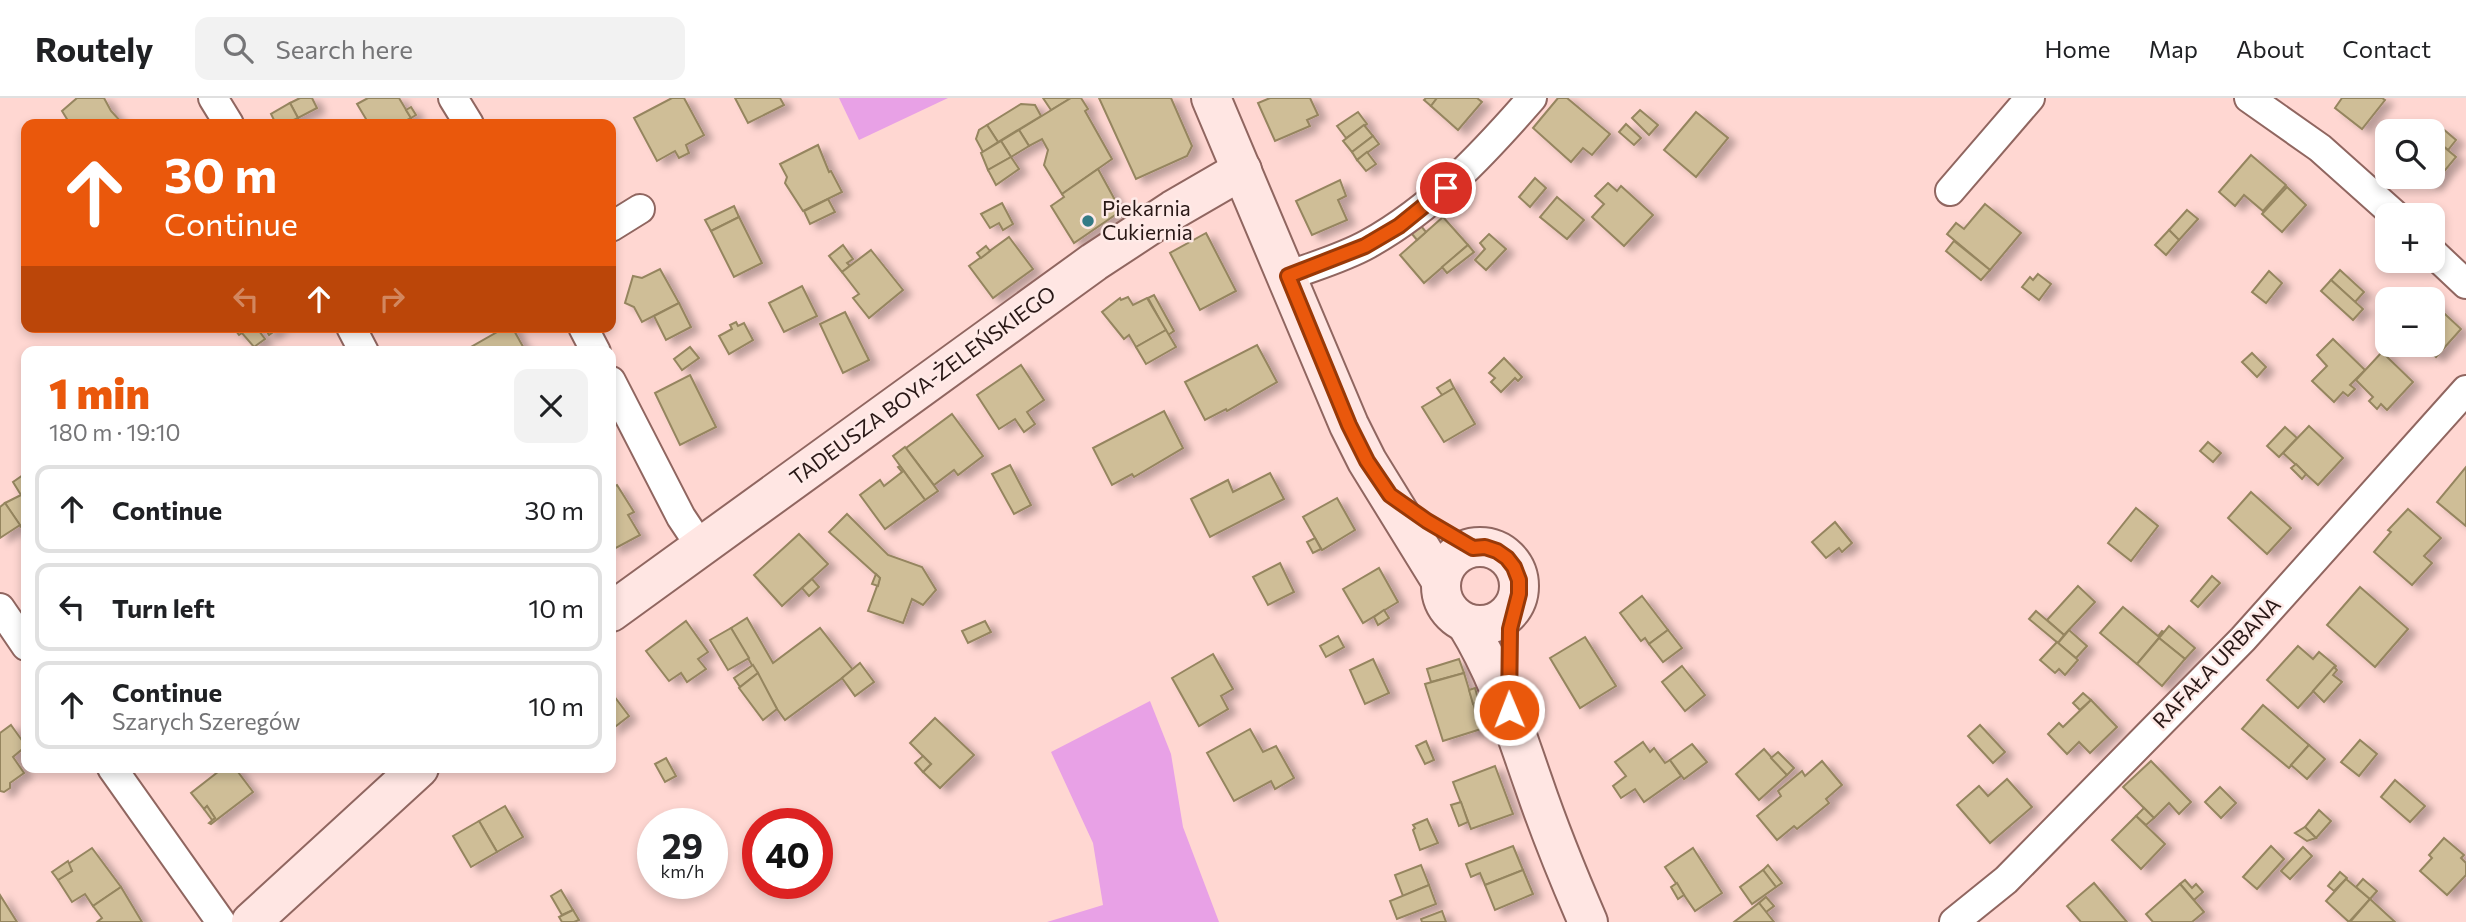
<!DOCTYPE html>
<meta charset="utf-8">
<style>
body{margin:0;font-family:Commissioner,sans-serif;background:#f2f2f2;color:#202124;height:100vh;display:flex;flex-direction:column;font-size:26px;white-space:nowrap}
*{box-sizing:border-box;margin:0}
p{font-size:23px;color:#757577}
.icon{flex:none;width:38px;height:38px;fill:none;stroke:currentColor;stroke-width:2;stroke-linecap:round;stroke-linejoin:round}
.map{position:relative;flex:1;overflow:hidden}
.details{position:absolute;left:21px;top:248px;width:595px;height:427px;display:flex;flex-direction:column;background:#fff;border-radius:14px;box-shadow:0 4px 10px #0003}
.details>*{flex:none}
.hud{position:absolute;left:21px;top:21px;width:595px;height:214px;border-radius:14px;box-shadow:0 4px 10px #0003;background:#ea580c;color:#fff;overflow:hidden}
.controls{position:absolute;left:2375px;top:21px;display:grid;gap:14px}
.controls a{display:grid;place-items:center;width:70px;height:70px;border-radius:14px;background:#fff;box-shadow:0 4px 10px #0003;font-size:35px}
.speed{position:absolute;left:637px;top:710px;display:flex;gap:14px;font-size:35px;font-weight:700;text-align:center}
.speed>*{display:grid;place-content:center;width:91px;height:91px;border-radius:50%;background:#fff;box-shadow:0 4px 10px #0003;line-height:1}
.speed small{font-size:18px;font-weight:400}
.speed .limit{border:10px solid #d22;background:#fff;color:#111}
.pin{position:absolute;display:grid;place-items:center;width:60px;height:60px;color:#fff;margin:-30px;border:4px solid #fff;border-radius:50%;box-shadow:0 2px 7px #0007}
.me{position:absolute;width:77px;margin:-38px;rotate:359deg;stroke-linejoin:round;filter:drop-shadow(0 0 5px #0008)}
.turn{display:flex;align-items:center;gap:24px;height:147px;padding:0 28px;font-size:32px}
.turn .icon{width:91px;height:91px;stroke-width:2.5}
.turn b{display:block;font-size:49px;line-height:60px}
.lanes{display:flex;align-items:center;height:66px;padding:0 28px;background:#0003;justify-content:center;gap:35px;direction:ltr}
.lanes .off{opacity:.35}
.round{display:grid;place-items:center;flex:none;width:74px;height:74px;border-radius:14px;background:#f2f2f2}
.overview{display:flex;align-items:center;justify-content:space-between;height:119px;padding:0 28px}
h1{font-size:42px;font-weight:800;line-height:52px;color:#ea580c}
ul{padding:0;list-style:none}
li{display:flex;align-items:center;gap:21px;height:88px;margin:0 14px 10px;padding:0 14px;border:4px solid #e0e0e0;border-radius:14px}
li div{flex:1}
li b{display:block;font-size:26px}
li em{font-style:normal}
header{display:flex;align-items:center;gap:42px;box-sizing:border-box;height:98px;padding:0 35px;background:#fff;border-bottom:2px solid #e0e0e0}
header strong{font-size:33px}
nav{display:flex;gap:38px;margin-inline-start:auto;font-size:24px}
.search{width:490px;height:63px;background:#f2f2f2;display:flex;align-items:center;gap:18px;box-sizing:border-box;padding:0 24px;border-radius:14px;color:#757577;font-size:26px}
.map>svg:first-child{display:block}
</style>
<header>
<strong>Routely</strong>
<div class="search"><svg class="icon" aria-label="search" viewBox="0 0 24 24"><circle cx="10" cy="10" r="6"/><path d="M15 15l6 6"/></svg>Search here</div>
<nav><a>Home</a><a>Map</a><a>About</a><a>Contact</a></nav>
</header>
<div class="map">
<svg width="2466" height="824" viewBox="0 0 2466 824">
<defs>
<filter id="shadow"><feDropShadow dx="8" dy="4.5" stdDeviation="3.5" flood-color="#0004"/></filter>
</defs>
<rect width="100%" height="100%" fill="#ffd7d2"/>
<g fill="#e8a1e6">
<polygon points="839,0 948,0 859,42"/>
<polygon points="1150,603 1171,656 1183,729 1219,824 1047,824 1103,807 1093,745 1051,654"/>
</g>
<g fill="#cfbe97" stroke="#95855f" stroke-width="2" filter="url(#shadow)">
<polygon points="77,0 104,0 111,13 123,26 70,26 62,13"/>
<polygon points="300,0 312,0 317,10 298,20 290,5"/>
<polygon points="368,0 399,0 411,20 400,26 369,26 357,6"/>
<polygon points="672,0 684,0 704,37 686,47 689,55 679,60 675,53 657,63 634,20"/>
<polygon points="735,0 780,0 784,7 748,25"/>
<polygon points="1043,0 1071,0 1051,12"/>
<polygon points="1071,0 1081,0 1088,11 1085,13 1112,61 1062,96 1044,67 1048,52 1042,41 1029,48 1019,32"/>
<polygon points="1099,0 1171,0 1192,48 1187,58 1136,81"/>
<polygon points="1270,0 1310,0 1318,17 1307,22 1310,28 1275,43 1258,5"/>
<polygon points="1426,0 1437,0 1431,8 1424,2"/>
<polygon points="1437,0 1477,0 1482,4 1458,32 1431,8"/>
<polygon points="1558,0 1567,0 1610,36 1592,57 1583,50 1571,64 1533,30"/>
<polygon points="2382,0 2385,2 2362,31 2335,10 2342,0"/>
<polygon points="290,5 298,20 285,26 276,26 271,16"/>
<polygon points="1021,6 1035,7 1041,18 998,44 987,27"/>
<polygon points="411,9 416,17 411,20 406,12"/>
<polygon points="1640,12 1658,27 1649,37 1632,20"/>
<polygon points="1358,14 1367,26 1346,40 1337,28"/>
<polygon points="1696,14 1728,40 1696,79 1664,52"/>
<polygon points="1626,26 1641,40 1634,47 1619,34"/>
<polygon points="987,27 998,44 983,54 976,41 979,32"/>
<polygon points="1364,27 1373,38 1352,54 1343,43"/>
<polygon points="2442,30 2456,42 2448,52 2433,40"/>
<polygon points="1019,32 1029,48 1011,59 1001,43"/>
<polygon points="1373,38 1379,46 1357,62 1352,54"/>
<polygon points="2432,39 2456,59 2433,87 2422,79 2432,79"/>
<polygon points="1001,43 1011,59 988,72 981,55"/>
<polygon points="818,47 829,74 831,73 842,94 803,113 785,85 787,79 780,66"/>
<polygon points="1367,54 1376,66 1366,73 1357,62"/>
<polygon points="2251,57 2286,87 2263,113 2244,97 2235,108 2219,94"/>
<polygon points="1011,59 1019,71 996,87 988,72"/>
<polygon points="1098,71 1121,113 1074,145 1051,108 1064,99 1062,96"/>
<polygon points="1535,80 1546,90 1530,109 1519,99"/>
<polygon points="1340,82 1346,98 1338,102 1347,122 1312,137 1296,103"/>
<polygon points="1608,85 1617,93 1621,88 1653,117 1624,148 1592,119 1604,106 1595,98"/>
<polygon points="2287,89 2306,107 2282,134 2262,116"/>
<polygon points="1557,99 1584,122 1567,141 1540,119"/>
<polygon points="828,101 835,114 810,126 804,113"/>
<polygon points="1002,105 1013,126 1003,132 999,125 990,130 981,116"/>
<polygon points="1985,106 2021,135 1990,172 1947,136 1956,125 1964,131"/>
<polygon points="734,108 739,119 711,133 705,122"/>
<polygon points="2187,112 2198,121 2179,142 2169,132"/>
<polygon points="739,119 762,165 734,179 711,133"/>
<polygon points="1443,119 1468,147 1424,185 1400,157"/>
<polygon points="1421,128 1426,134 1417,142 1412,136"/>
<polygon points="2169,132 2179,142 2166,157 2155,147"/>
<polygon points="1206,135 1236,193 1200,212 1170,155"/>
<polygon points="1489,136 1506,151 1486,172 1475,162 1485,151 1480,145"/>
<polygon points="1009,139 1033,171 993,200 969,168"/>
<polygon points="1954,143 1990,172 1981,182 1946,153"/>
<polygon points="843,147 853,161 847,165 850,168 842,174 829,158"/>
<polygon points="1468,147 1474,154 1447,175 1442,169"/>
<polygon points="986,148 990,153 981,160 977,155"/>
<polygon points="871,152 903,192 869,220 853,200 859,196 842,174"/>
<polygon points="660,171 679,205 642,224 634,209 625,205 633,178 642,180"/>
<polygon points="2340,172 2364,194 2355,204 2331,182"/>
<polygon points="2269,173 2282,185 2266,205 2252,194"/>
<polygon points="2038,176 2051,186 2039,202 2022,189 2030,179 2033,182"/>
<polygon points="2331,182 2363,211 2353,222 2321,193"/>
<polygon points="802,188 817,218 784,234 769,205"/>
<polygon points="1154,197 1174,233 1168,237 1148,200"/>
<polygon points="1128,199 1133,207 1147,200 1166,232 1136,249 1129,237 1124,241 1102,214 1120,200 1121,202"/>
<polygon points="2432,204 2461,231 2436,259 2423,247 2432,247"/>
<polygon points="679,205 691,229 666,242 654,218"/>
<polygon points="845,214 869,262 843,275 820,226"/>
<polygon points="736,224 738,228 744,225 753,242 729,256 719,238 732,231 730,227"/>
<polygon points="233,229 256,229 265,241 254,249 242,235 239,237"/>
<polygon points="264,229 280,229 269,237"/>
<polygon points="506,229 512,229 526,254 473,254 471,249"/>
<polygon points="1166,232 1176,249 1146,266 1136,249"/>
<polygon points="2333,241 2365,272 2350,287 2355,291 2348,298 2343,294 2334,304 2312,283 2327,268 2317,257"/>
<polygon points="1257,247 1277,284 1227,313 1226,311 1205,322 1185,284"/>
<polygon points="690,249 699,260 682,272 674,261"/>
<polygon points="2382,254 2413,284 2387,312 2381,306 2377,311 2369,303 2373,299 2356,282"/>
<polygon points="2252,255 2266,269 2257,279 2242,264"/>
<polygon points="1504,260 1522,279 1518,283 1515,280 1501,294 1491,284 1495,280 1489,275"/>
<polygon points="1021,267 1044,302 1027,314 1035,326 1024,334 1015,321 999,331 977,297"/>
<polygon points="690,277 716,329 680,347 655,295"/>
<polygon points="1450,282 1454,290 1442,297 1437,290"/>
<polygon points="1454,290 1475,326 1444,344 1422,309"/>
<polygon points="1164,313 1183,350 1134,379 1132,376 1112,387 1093,350"/>
<polygon points="952,316 983,358 958,377 954,372 934,387 906,350"/>
<polygon points="2309,328 2343,360 2318,387 2283,355"/>
<polygon points="2285,329 2297,340 2279,359 2267,348"/>
<polygon points="2208,344 2221,355 2213,364 2200,353"/>
<polygon points="905,349 938,393 925,402 893,358"/>
<polygon points="2296,366 2306,376 2302,381 2291,370"/>
<polygon points="1010,367 1031,407 1014,416 992,376"/>
<polygon points="900,368 925,402 885,431 860,397 880,382 884,388 902,374 898,369"/>
<polygon points="2466,369 2466,428 2437,404"/>
<polygon points="26,375 26,426 21,429 5,405 21,397 13,384"/>
<polygon points="1270,375 1284,401 1210,439 1191,401 1228,382 1233,394"/>
<polygon points="617,387 634,414 628,417 640,437 614,451 611,446 611,390"/>
<polygon points="2251,394 2291,430 2267,456 2228,420"/>
<polygon points="1337,400 1355,432 1322,452 1303,419"/>
<polygon points="5,405 20,427 0,440 0,409"/>
<polygon points="2136,410 2158,428 2131,463 2108,445"/>
<polygon points="2408,411 2441,440 2424,458 2432,465 2412,487 2374,454 2391,434 2388,432"/>
<polygon points="847,416 888,457 922,469 936,492 923,507 912,501 903,525 868,513 880,480 829,434"/>
<polygon points="1835,424 1852,445 1842,454 1839,450 1826,460 1812,444"/>
<polygon points="799,436 828,466 782,508 754,477"/>
<polygon points="1315,440 1321,451 1313,455 1307,444"/>
<polygon points="1280,465 1294,494 1268,507 1253,479"/>
<polygon points="1379,470 1398,504 1363,525 1343,491"/>
<polygon points="876,476 880,480 878,488 872,486"/>
<polygon points="2212,478 2220,485 2198,509 2191,503"/>
<polygon points="812,481 819,489 809,498 802,490"/>
<polygon points="2078,488 2095,504 2064,537 2047,522"/>
<polygon points="2360,489 2408,531 2375,569 2327,527"/>
<polygon points="1642,498 1668,532 1649,546 1645,540 1641,543 1620,515"/>
<polygon points="2123,509 2158,538 2162,533 2164,534 2137,566 2100,535"/>
<polygon points="1384,512 1389,520 1378,527 1374,519"/>
<polygon points="2036,513 2064,537 2058,545 2029,521"/>
<polygon points="747,520 773,565 820,530 853,572 785,622 777,611 731,530"/>
<polygon points="686,523 708,554 698,561 706,571 687,584 681,575 669,583 646,553"/>
<polygon points="985,523 991,534 968,545 962,533"/>
<polygon points="2169,528 2195,550 2185,561 2159,540"/>
<polygon points="731,530 749,560 728,572 710,542"/>
<polygon points="1668,532 1682,550 1663,564 1649,546"/>
<polygon points="2069,532 2087,548 2076,560 2058,545"/>
<polygon points="1338,538 1344,549 1326,559 1320,548"/>
<polygon points="1585,539 1616,588 1580,610 1550,560"/>
<polygon points="2159,540 2185,561 2162,588 2137,566"/>
<polygon points="2057,544 2078,562 2065,577 2059,571 2055,575 2040,562"/>
<polygon points="2298,548 2313,561 2319,554 2336,568 2298,610 2267,582"/>
<polygon points="1213,556 1233,591 1221,598 1228,611 1199,628 1172,580"/>
<polygon points="1373,561 1389,595 1365,606 1350,572"/>
<polygon points="1459,561 1464,575 1431,584 1427,571"/>
<polygon points="860,565 874,584 855,598 842,580"/>
<polygon points="753,567 758,575 740,589 734,580"/>
<polygon points="1682,568 1705,597 1685,613 1662,584"/>
<polygon points="2334,569 2337,572 2333,577 2342,584 2324,604 2313,593"/>
<polygon points="758,575 777,611 763,622 739,590"/>
<polygon points="1464,575 1481,631 1443,643 1425,586"/>
<polygon points="1475,590 1479,604 1473,606 1469,592"/>
<polygon points="611,594 629,618 611,632"/>
<polygon points="2083,595 2091,602 2080,612 2073,605"/>
<polygon points="2091,602 2117,629 2090,655 2079,644 2067,656 2048,636 2059,625 2063,629"/>
<polygon points="2263,607 2309,647 2289,670 2242,631"/>
<polygon points="935,620 974,657 940,690 923,674 931,666 910,645"/>
<polygon points="11,627 26,648 13,659 24,675 10,685 10,690 4,694 0,693 0,635"/>
<polygon points="1980,627 2005,654 1993,665 1968,638"/>
<polygon points="1250,631 1263,654 1276,648 1294,680 1275,691 1271,683 1234,703 1207,655"/>
<polygon points="2360,642 2377,656 2359,678 2341,664"/>
<polygon points="1426,643 1434,662 1425,666 1416,648"/>
<polygon points="1643,644 1650,654 1654,650 1665,665 1670,662 1681,678 1644,704 1635,691 1621,700 1613,688 1626,678 1615,664"/>
<polygon points="1692,646 1707,664 1684,681 1670,662"/>
<polygon points="2309,647 2325,661 2307,681 2291,667"/>
<polygon points="1764,651 1787,677 1759,702 1736,676"/>
<polygon points="1778,654 1794,670 1787,677 1771,660"/>
<polygon points="923,658 931,666 923,674 915,665"/>
<polygon points="666,660 676,678 665,684 655,666"/>
<polygon points="1822,663 1842,687 1826,701 1829,705 1797,731 1794,728 1777,742 1757,718 1781,698 1778,693 1802,673 1805,678"/>
<polygon points="2151,663 2191,704 2179,716 2169,705 2154,720 2123,689"/>
<polygon points="1495,668 1513,716 1471,731 1453,684"/>
<polygon points="223,670 235,670 253,694 211,726 209,725 215,720 207,708 204,711 191,695"/>
<polygon points="2007,681 2032,709 1990,745 1957,707 1979,688 1988,698"/>
<polygon points="2395,682 2425,708 2410,724 2381,699"/>
<polygon points="2220,689 2236,705 2221,720 2205,704"/>
<polygon points="1461,704 1468,724 1459,728 1451,707"/>
<polygon points="207,708 215,720 212,722 204,711"/>
<polygon points="505,708 523,739 497,754 479,723"/>
<polygon points="2144,710 2154,720 2146,727 2136,718"/>
<polygon points="2319,712 2331,723 2316,740 2305,729"/>
<polygon points="2136,718 2165,746 2141,771 2112,742"/>
<polygon points="1427,721 1438,745 1420,752 1413,732 1415,730 1413,727"/>
<polygon points="479,723 497,754 471,769 453,738"/>
<polygon points="2305,729 2316,740 2307,743 2295,735"/>
<polygon points="2444,740 2464,757 2461,760 2466,765 2466,777 2447,797 2420,773 2432,760 2429,757"/>
<polygon points="1513,748 1523,772 1485,787 1480,775 1471,779 1466,766"/>
<polygon points="2271,748 2284,761 2257,791 2243,779"/>
<polygon points="2303,749 2312,758 2290,781 2281,773"/>
<polygon points="92,750 121,789 93,808 85,796 72,804 58,782 72,773 68,766"/>
<polygon points="1693,750 1722,795 1695,813 1665,769"/>
<polygon points="68,763 72,773 58,782 52,774"/>
<polygon points="1421,767 1429,787 1403,798 1395,777"/>
<polygon points="1768,767 1782,785 1776,789 1763,772"/>
<polygon points="1523,772 1533,796 1495,812 1485,787"/>
<polygon points="1763,772 1776,789 1752,806 1740,789"/>
<polygon points="2340,774 2347,780 2334,793 2328,788"/>
<polygon points="2346,781 2370,801 2349,824 2326,803"/>
<polygon points="2363,781 2377,793 2370,801 2356,789"/>
<polygon points="2185,782 2192,790 2196,786 2203,794 2194,802 2180,786"/>
<polygon points="1677,785 1684,797 1678,801 1671,789"/>
<polygon points="2094,785 2127,824 2081,824 2067,808"/>
<polygon points="2180,786 2204,814 2192,824 2153,824 2146,816"/>
<polygon points="1429,787 1436,806 1397,821 1390,803"/>
<polygon points="121,789 142,824 97,824 102,820 93,808"/>
<polygon points="561,792 573,812 562,817 551,798"/>
<polygon points="0,797 17,824 0,824"/>
<polygon points="1766,799 1774,808 1766,814 1759,805"/>
<polygon points="2370,801 2395,824 2350,824"/>
<polygon points="1759,805 1774,824 1734,824"/>
<polygon points="573,812 579,822 574,824 562,824 559,819"/>
<polygon points="1442,813 1446,824 1422,824 1421,821"/>
</g>
<g fill="none" stroke-linecap="round" stroke-linejoin="round">
<g stroke="#906660" stroke-width="32">
<g id="street">
<polyline points="213,0 229,26"/>
<polyline points="453,0 469,26"/>
<polyline points="2249,0 2320,50 2395,117"/>
<polyline points="1950,93 2030,0"/>
<polyline points="611,129 640,111"/>
<polyline points="2432,154 2466,186"/>
<path d="M1288 178C1314 168 1343 160 1368 146 1433 110 1484 55 1532 0"/>
<polyline points="351,229 364,254"/>
<polyline points="583,229 596,254"/>
<polyline points="611,283 681,419 701,449"/>
<polyline points="0,510 26,548"/>
<polyline points="112,670 221,824"/>
<polyline points="1954,824 2006,782 2243,541 2466,292"/>
</g>
</g>
<g stroke="#906660" stroke-width="42">
<g id="secondary">
<polyline points="1211,0 1349,327 1367,363 1441,483"/>
<circle cx="1480" cy="488" r="39"/>
<polyline points="611,514 1094,164 1173,112 1242,72"/>
<path d="M1466 525C1498 577 1513 627 1533 684 1549 731 1568 778 1588 824"/>
<polyline points="251,824 419,670"/>
</g>
</g>
<use href="#street" stroke="#fff" stroke-width="28"/>
<use href="#secondary" stroke="#ffe6e3" stroke-width="38"/>
</g>
<g fill="none" stroke-linecap="round" stroke-linejoin="round">
<g stroke="#983908" stroke-width="18">
<polyline id="route" points="1446,90 1399,128 1365,148 1288,178 1349,327 1367,363 1390,397 1427,423 1473,450 1485,449 1497,453 1507,460 1514,469 1519,482 1519,496 1510,531 1509,612"/>
</g>
<use href="#route" stroke="#ea580c" stroke-width="12"/>
</g>
<circle fill="#347b85" stroke="#feeae7" stroke-width="2.5" cx="1088" cy="123" r="7"/>
<g text-anchor="middle" stroke-width="5" stroke-linejoin="round" paint-order="stroke">
<g font-size="21" fill="#291816" stroke="#feeae7" text-anchor="start">
<text x="1102" y="118">Piekarnia<tspan x="1102" dy="24">Cukiernia</tspan></text>
</g>
<g font-size="21" fill="#291816" stroke="#feeae7">
<text transform="translate(923 288) rotate(-36)" y="7">TADEUSZA BOYA-ŻELEŃSKIEGO</text>
<text transform="translate(2217 565) rotate(-46)" y="7">RAFAŁA URBANA</text>
</g>
</g>
</svg>
<div class="controls">
<a><svg class="icon" aria-label="search" viewBox="0 0 24 24"><circle cx="10" cy="10" r="6"/><path d="M15 15l6 6"/></svg></a>
<a>+</a>
<a>−</a>
</div>
<div class="speed"><div>29<small>km/h</small></div><div class="limit">40</div></div>
<div class="pin" style="left:1446px;top:90px;background:#d93025"><svg class="icon" aria-label="arrive" viewBox="0 0 24 24"><path d="M6 21V4h12l-3 4 3 4H6"/></svg></div>
<svg class="me" style="left:1509px;top:612px" viewBox="-20 -20 40 40"><circle r="17" fill="#ea580c" stroke="#fff" stroke-width="3"/><path d="M0-11L8 9 0 5-8 9z" fill="#fff"/></svg>
<div class="hud">
<div class="turn"><svg class="icon" aria-label="ahead" viewBox="0 0 24 24"><path d="M12 20V5M6 11l6-6 6 6"/></svg><div><b>30 m</b>Continue</div></div>
<div class="lanes"><svg class="icon off" aria-label="left" viewBox="0 0 24 24"><path d="M17 20v-9H6M10 6l-5 5 5 5"/></svg><svg class="icon" aria-label="ahead" viewBox="0 0 24 24"><path d="M12 20V5M6 11l6-6 6 6"/></svg><svg class="icon off" aria-label="right" viewBox="0 0 24 24"><path d="M7 20v-9h11M14 6l5 5-5 5"/></svg></div>
</div>
<section class="details">
<div class="overview"><div><h1>1 min</h1><p>180 m · 19:10</p></div><a class="round"><svg class="icon" aria-label="close" viewBox="0 0 24 24"><path d="M6 6l12 12M18 6L6 18"/></svg></a></div>
<ul>
<li><svg class="icon" aria-label="ahead" viewBox="0 0 24 24"><path d="M12 20V5M6 11l6-6 6 6"/></svg><div><b>Continue</b></div><em>30 m</em></li>
<li><svg class="icon" aria-label="left" viewBox="0 0 24 24"><path d="M17 20v-9H6M10 6l-5 5 5 5"/></svg><div><b>Turn left</b></div><em>10 m</em></li>
<li><svg class="icon" aria-label="ahead" viewBox="0 0 24 24"><path d="M12 20V5M6 11l6-6 6 6"/></svg><div><b>Continue</b><p>Szarych Szeregów</p></div><em>10 m</em></li>
</ul>
</section>
</div>
